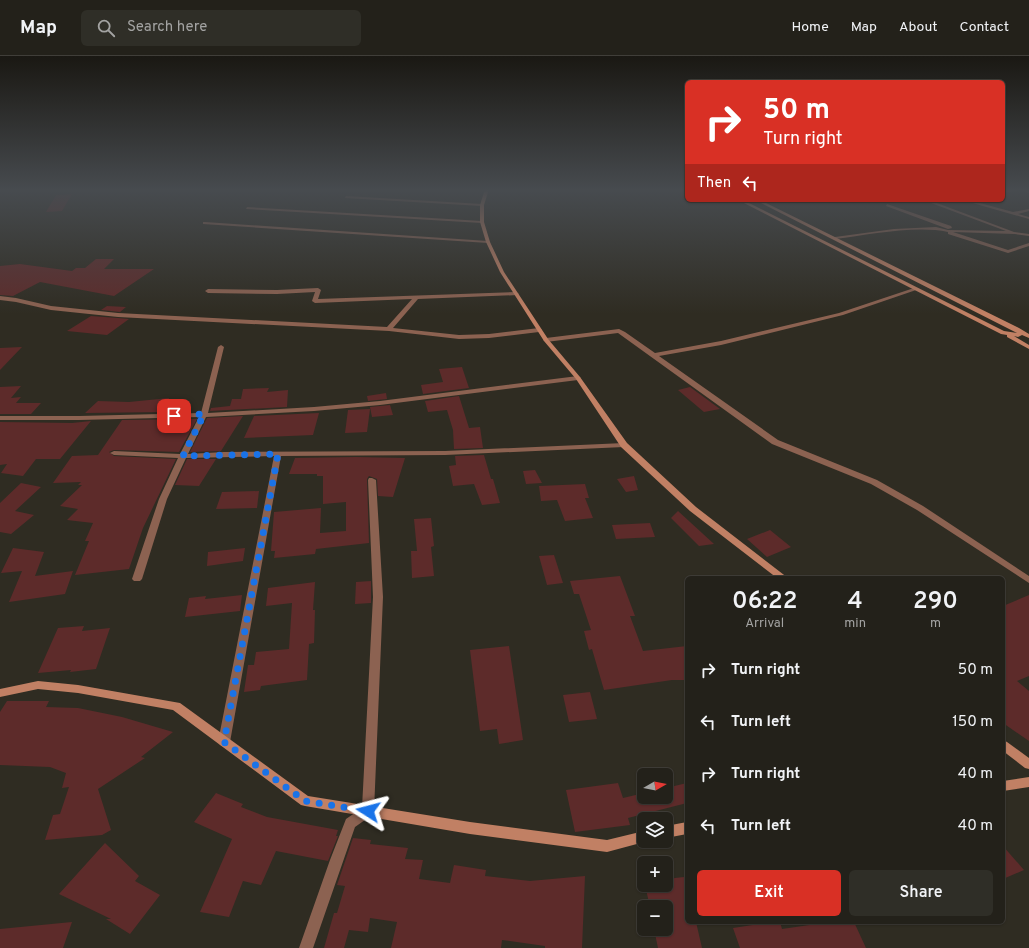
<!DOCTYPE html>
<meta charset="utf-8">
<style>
body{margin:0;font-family:Overpass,sans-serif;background:#2f2e27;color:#f1f3f6;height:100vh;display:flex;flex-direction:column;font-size:15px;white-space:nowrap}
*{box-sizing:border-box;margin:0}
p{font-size:13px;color:#a3a3a2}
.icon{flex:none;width:22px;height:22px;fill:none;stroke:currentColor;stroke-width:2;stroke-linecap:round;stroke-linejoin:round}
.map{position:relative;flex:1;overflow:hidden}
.details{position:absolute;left:685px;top:520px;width:320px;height:348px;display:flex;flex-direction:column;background:#23211a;border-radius:6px;box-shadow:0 1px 3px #0004,0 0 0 1px #403e39}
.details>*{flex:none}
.hud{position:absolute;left:685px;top:24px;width:320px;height:122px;border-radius:6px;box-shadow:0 1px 3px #0004,0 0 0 1px #403e39;background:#d93025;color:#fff;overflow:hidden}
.needle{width:26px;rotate:81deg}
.buttons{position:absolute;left:637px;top:712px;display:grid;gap:8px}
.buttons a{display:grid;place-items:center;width:36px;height:36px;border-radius:6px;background:#23211a;box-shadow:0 1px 3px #0004,0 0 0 1px #403e39;font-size:20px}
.pin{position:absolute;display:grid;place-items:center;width:34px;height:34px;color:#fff;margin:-17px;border-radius:8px;box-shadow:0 2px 6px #0006}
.me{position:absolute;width:44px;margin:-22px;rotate:279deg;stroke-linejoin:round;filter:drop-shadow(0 0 3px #0008)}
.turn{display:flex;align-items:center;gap:14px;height:84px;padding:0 12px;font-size:18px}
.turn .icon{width:52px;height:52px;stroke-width:2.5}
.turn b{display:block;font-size:28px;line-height:34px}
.then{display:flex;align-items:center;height:38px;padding:0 12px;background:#0003;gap:8px;font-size:15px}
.eta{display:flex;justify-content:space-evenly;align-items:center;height:68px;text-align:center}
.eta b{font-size:24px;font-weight:600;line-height:28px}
.button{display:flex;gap:8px;margin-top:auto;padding:8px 12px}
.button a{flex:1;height:46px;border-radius:6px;background:#d93025;color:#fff;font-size:16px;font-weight:600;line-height:46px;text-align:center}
.button a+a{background:#2f2e27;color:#f1f3f6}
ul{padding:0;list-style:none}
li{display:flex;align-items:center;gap:12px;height:52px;padding:0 12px}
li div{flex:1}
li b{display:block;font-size:15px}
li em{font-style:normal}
header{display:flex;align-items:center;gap:24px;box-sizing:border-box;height:56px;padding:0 20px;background:#23211a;border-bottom:1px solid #403e39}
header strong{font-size:19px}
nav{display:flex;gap:22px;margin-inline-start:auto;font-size:14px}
.search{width:280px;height:36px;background:#2f2e27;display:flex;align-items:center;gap:10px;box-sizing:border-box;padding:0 14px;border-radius:6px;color:#a3a3a2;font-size:15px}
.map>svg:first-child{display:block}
</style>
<header>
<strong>Map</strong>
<div class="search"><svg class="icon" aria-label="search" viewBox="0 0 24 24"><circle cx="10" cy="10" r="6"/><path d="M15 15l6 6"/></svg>Search here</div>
<nav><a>Home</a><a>Map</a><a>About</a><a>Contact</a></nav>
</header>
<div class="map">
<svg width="1029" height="892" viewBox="0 0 1029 892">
<rect width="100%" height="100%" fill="#2f2c22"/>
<g fill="#5d2b2a">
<polygon points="72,138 62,155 46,156 56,139"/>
<polygon points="96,203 114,203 104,213 154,213 114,240 40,226 13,240 0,239 0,210 20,208 72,215 76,212 85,212"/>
<polygon points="107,250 126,251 120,256 101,254"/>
<polygon points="91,260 118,262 129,263 107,279 67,275"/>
<polygon points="22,291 0,314 0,292"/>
<polygon points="462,311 469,332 423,338 421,329 443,326 439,313"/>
<polygon points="21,330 11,342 21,341 16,347 41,347 31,358 0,358 0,331"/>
<polygon points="690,331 720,353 704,356 678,334"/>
<polygon points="269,332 267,336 288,334 287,351 210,355 211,352 230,350 232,343 241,343 243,333"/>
<polygon points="386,337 387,343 368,345 367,340"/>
<polygon points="459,340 469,372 480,371 483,392 454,393 453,374 447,354 428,356 425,345"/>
<polygon points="169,342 163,356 85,357 98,345 129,346"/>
<polygon points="390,349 393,359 372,361 370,351"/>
<polygon points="370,353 367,376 345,377 348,354"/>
<polygon points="319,357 313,379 244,382 254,360"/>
<polygon points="243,360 221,395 190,396 207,362"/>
<polygon points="197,363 179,396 114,394 109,396 114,400 176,403 143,472 129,513 75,519 89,485 85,485 93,467 67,464 78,453 60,450 82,429 78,429 81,426 53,427 72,400 98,399 122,364"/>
<polygon points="91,365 60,403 36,403 23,420 1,417 7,408 0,409 0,366 72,367"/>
<polygon points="484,399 491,423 493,423 500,447 482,449 474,428 453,430 449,410 456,409 455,400"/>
<polygon points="356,401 405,402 393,441 378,440 377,423 369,420 367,423 369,487 316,493 315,498 274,502 275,495 271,495 274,456 321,452 320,477 346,475 346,446 323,448 323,420 317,420 317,418 289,418 295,402"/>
<polygon points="187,403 216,403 199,430 175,429"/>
<polygon points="535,414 542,427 526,428 523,415"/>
<polygon points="634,420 638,434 626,436 617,423"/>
<polygon points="21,427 41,431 15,455 34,459 11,478 0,476 0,447"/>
<polygon points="585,428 589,442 585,442 593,462 565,465 557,444 541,445 539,430"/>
<polygon points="259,435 257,452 216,453 222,436"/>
<polygon points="678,455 714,488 699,490 671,462"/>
<polygon points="431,462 434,490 431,491 434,520 412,522 411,495 417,495 414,463"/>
<polygon points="650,467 655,481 616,483 612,469"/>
<polygon points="770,474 791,491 767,501 747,483"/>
<polygon points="13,492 44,496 35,520 73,515 65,538 9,546 22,515 1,517"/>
<polygon points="245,492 243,505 207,510 208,496"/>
<polygon points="554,499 563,527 547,529 539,500"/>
<polygon points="620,520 635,560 630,560 643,595 687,590 687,624 672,624 604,634 592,593 589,594 584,575 591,574 579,538 574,538 570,525"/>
<polygon points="371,525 371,547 355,548 356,526"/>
<polygon points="315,526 313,554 315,554 314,587 309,588 307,624 261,630 260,634 244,636 248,609 254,609 256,596 289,593 292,547 266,550 268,532"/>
<polygon points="242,539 240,555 185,561 189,542 206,540 205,543"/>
<polygon points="1029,539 1029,620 1017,625 1029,635 1029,685 1003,667 1003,550"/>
<polygon points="84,570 82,575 110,572 96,613 70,616 71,614 38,617 58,572"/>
<polygon points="509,590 523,684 499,688 497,673 480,675 470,594"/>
<polygon points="590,636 597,663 569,666 563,639"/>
<polygon points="7,645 49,645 46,651 78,652 122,661 173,676 141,701 145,702 98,733 111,774 102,779 45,784 53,759 60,758 69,731 62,732 66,717 50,711 0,709 0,656"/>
<polygon points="618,727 623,742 644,737 644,741 666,741 666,732 687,727 687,747 628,762 630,769 575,776 566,734"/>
<polygon points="216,737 243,748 241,751 267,761 338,774 336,780 338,780 328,805 276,795 261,829 243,825 229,861 200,856 232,783 194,766"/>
<polygon points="353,782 371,784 370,788 408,792 405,803 423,804 419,823 450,827 454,809 486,814 485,820 530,825 585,820 582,892 545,892 545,890 502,884 501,892 391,892 397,866 370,862 368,876 349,874 344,892 324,892 334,857 337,857 345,830 337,829"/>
<polygon points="105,787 139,820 135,825 160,839 130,878 106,863 111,863 59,838"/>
<polygon points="1003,790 1024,814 1003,823"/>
<polygon points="684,821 687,831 687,866 696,866 702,892 658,892 654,873 666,873 666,851 650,851 645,829 666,829 666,823"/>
<polygon points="72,866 63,892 0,892 0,873"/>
<polygon points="772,866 780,866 782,873 830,866 854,866 866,892 740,892 733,872"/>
</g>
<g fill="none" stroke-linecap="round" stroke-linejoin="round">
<g fill="#8c6251" fill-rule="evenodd">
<polygon points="1014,133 1025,133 1029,135 1029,137 1021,134 1003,137 1003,135"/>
<polygon points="346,140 482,148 484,149 482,150 345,142"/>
<path d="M923 144H929L1014 176 1029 178V180L1015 178 953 176 1008 194 1029 187V190L1008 197 948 178V176C915 169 869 179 835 183L833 182 835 181 894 173 936 171 948 174 1006 175Z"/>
<polygon points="962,144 969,144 1013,156 1029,153 1029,155 1018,158 1029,161 1029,163"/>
<polygon points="887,148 951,170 952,172 948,173 886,150"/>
<polygon points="247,151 482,165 484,166 482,167 246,153"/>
<polygon points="205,166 488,185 490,186 488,187 203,168 203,166"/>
<polygon points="318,232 321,234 318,243 516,236 519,238 518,239 418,243 393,272 459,279 489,278 539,272 542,274 539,276 489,282 459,283 389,275 118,261 51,254 16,246 0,244 0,240 16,242 51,250 118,257 387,271 412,243 315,247 312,245 315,236 277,238 208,237 205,235 208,233 277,234"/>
<polygon points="914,232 919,233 843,259 721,289 659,300 778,384 877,424 923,450 1029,520 1029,527 917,454 871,428 772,388 618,277 546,286 543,284 546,282 619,273 625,276 655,297 721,285 839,257"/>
<polygon points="221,289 224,291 208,357 314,351 380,345 578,320 581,322 578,324 380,349 314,355 206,361 188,398 224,396 445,395 624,387 628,389 624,391 445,399 281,400 230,686 228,689 224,691 220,689 218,686 274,400 186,402 167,443 142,523 140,525 134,525 132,523 159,443 178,402 114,399 110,397 114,395 180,398 199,361 79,364 0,364 0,360 79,360 201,357 218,291"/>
<polygon points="369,422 372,422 376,424 383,541 374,755 372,759 355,771 313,892 299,892 330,804 346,763 362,752 373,541 368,424"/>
</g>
<g fill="#c18064" fill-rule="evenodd">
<polygon points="485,133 489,133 484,149 484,166 490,186 504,216 548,283 580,321 627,387 696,451 788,522 777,522 690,455 621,391 576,323 544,285 500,216 486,186 480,166 480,149"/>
<polygon points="738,144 743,144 1004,275 1017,277 755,144 760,144 1019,272 1029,278 1029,282 1022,279 1018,281 1014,280 1029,289 1029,293 1007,281 1007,279 1001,278"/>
<polygon points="38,625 78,629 180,647 308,740 470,766 607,784 644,775 644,785 648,785 607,796 470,778 305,750 301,749 173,654 78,637 38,633 0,641 0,633"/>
<polygon points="1003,684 1007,686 1029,702 1029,713 1025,712 1003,695"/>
<polygon points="1029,721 1029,731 1003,735 1003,725"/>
<polygon points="687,766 687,778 666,782 666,770"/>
</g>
</g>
<linearGradient id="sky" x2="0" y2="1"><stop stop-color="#1a1813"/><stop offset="0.52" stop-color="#474b4f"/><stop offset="1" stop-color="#474b4f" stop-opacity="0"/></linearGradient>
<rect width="1029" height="258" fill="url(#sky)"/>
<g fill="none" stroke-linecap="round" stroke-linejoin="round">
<polyline stroke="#1a73e8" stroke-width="7" stroke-dasharray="0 12.6" points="174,360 204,358 183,400 278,398 224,686 305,745 368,755"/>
</g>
</svg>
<div class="buttons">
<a><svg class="needle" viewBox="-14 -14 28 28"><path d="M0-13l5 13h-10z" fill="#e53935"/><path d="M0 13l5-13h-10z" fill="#a3a3a2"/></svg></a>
<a><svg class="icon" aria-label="layers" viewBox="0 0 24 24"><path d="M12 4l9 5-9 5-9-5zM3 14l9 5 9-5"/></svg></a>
<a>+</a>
<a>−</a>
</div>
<div class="pin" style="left:174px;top:360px;background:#d93025"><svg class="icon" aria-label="arrive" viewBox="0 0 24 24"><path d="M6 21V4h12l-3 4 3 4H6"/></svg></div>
<svg class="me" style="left:368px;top:755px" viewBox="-20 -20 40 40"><path d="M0-17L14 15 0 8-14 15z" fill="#1a73e8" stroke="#fff" stroke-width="4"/></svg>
<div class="hud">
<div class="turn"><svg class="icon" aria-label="right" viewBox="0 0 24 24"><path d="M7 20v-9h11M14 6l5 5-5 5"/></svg><div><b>50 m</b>Turn right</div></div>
<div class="then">Then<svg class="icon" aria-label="left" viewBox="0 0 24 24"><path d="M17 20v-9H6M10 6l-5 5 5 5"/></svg></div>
</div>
<section class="details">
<div class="eta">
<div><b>06:22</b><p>Arrival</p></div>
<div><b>4</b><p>min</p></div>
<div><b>290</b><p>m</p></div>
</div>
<ul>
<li><svg class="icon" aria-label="right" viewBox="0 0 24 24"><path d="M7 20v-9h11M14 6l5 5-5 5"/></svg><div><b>Turn right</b></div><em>50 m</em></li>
<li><svg class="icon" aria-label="left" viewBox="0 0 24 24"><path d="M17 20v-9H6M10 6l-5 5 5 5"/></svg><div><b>Turn left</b></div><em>150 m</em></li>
<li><svg class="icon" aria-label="right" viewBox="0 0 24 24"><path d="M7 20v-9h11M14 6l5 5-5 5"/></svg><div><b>Turn right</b></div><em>40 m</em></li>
<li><svg class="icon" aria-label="left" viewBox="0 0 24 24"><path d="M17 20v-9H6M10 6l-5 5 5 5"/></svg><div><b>Turn left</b></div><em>40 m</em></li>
</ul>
<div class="button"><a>Exit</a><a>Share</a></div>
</section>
</div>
